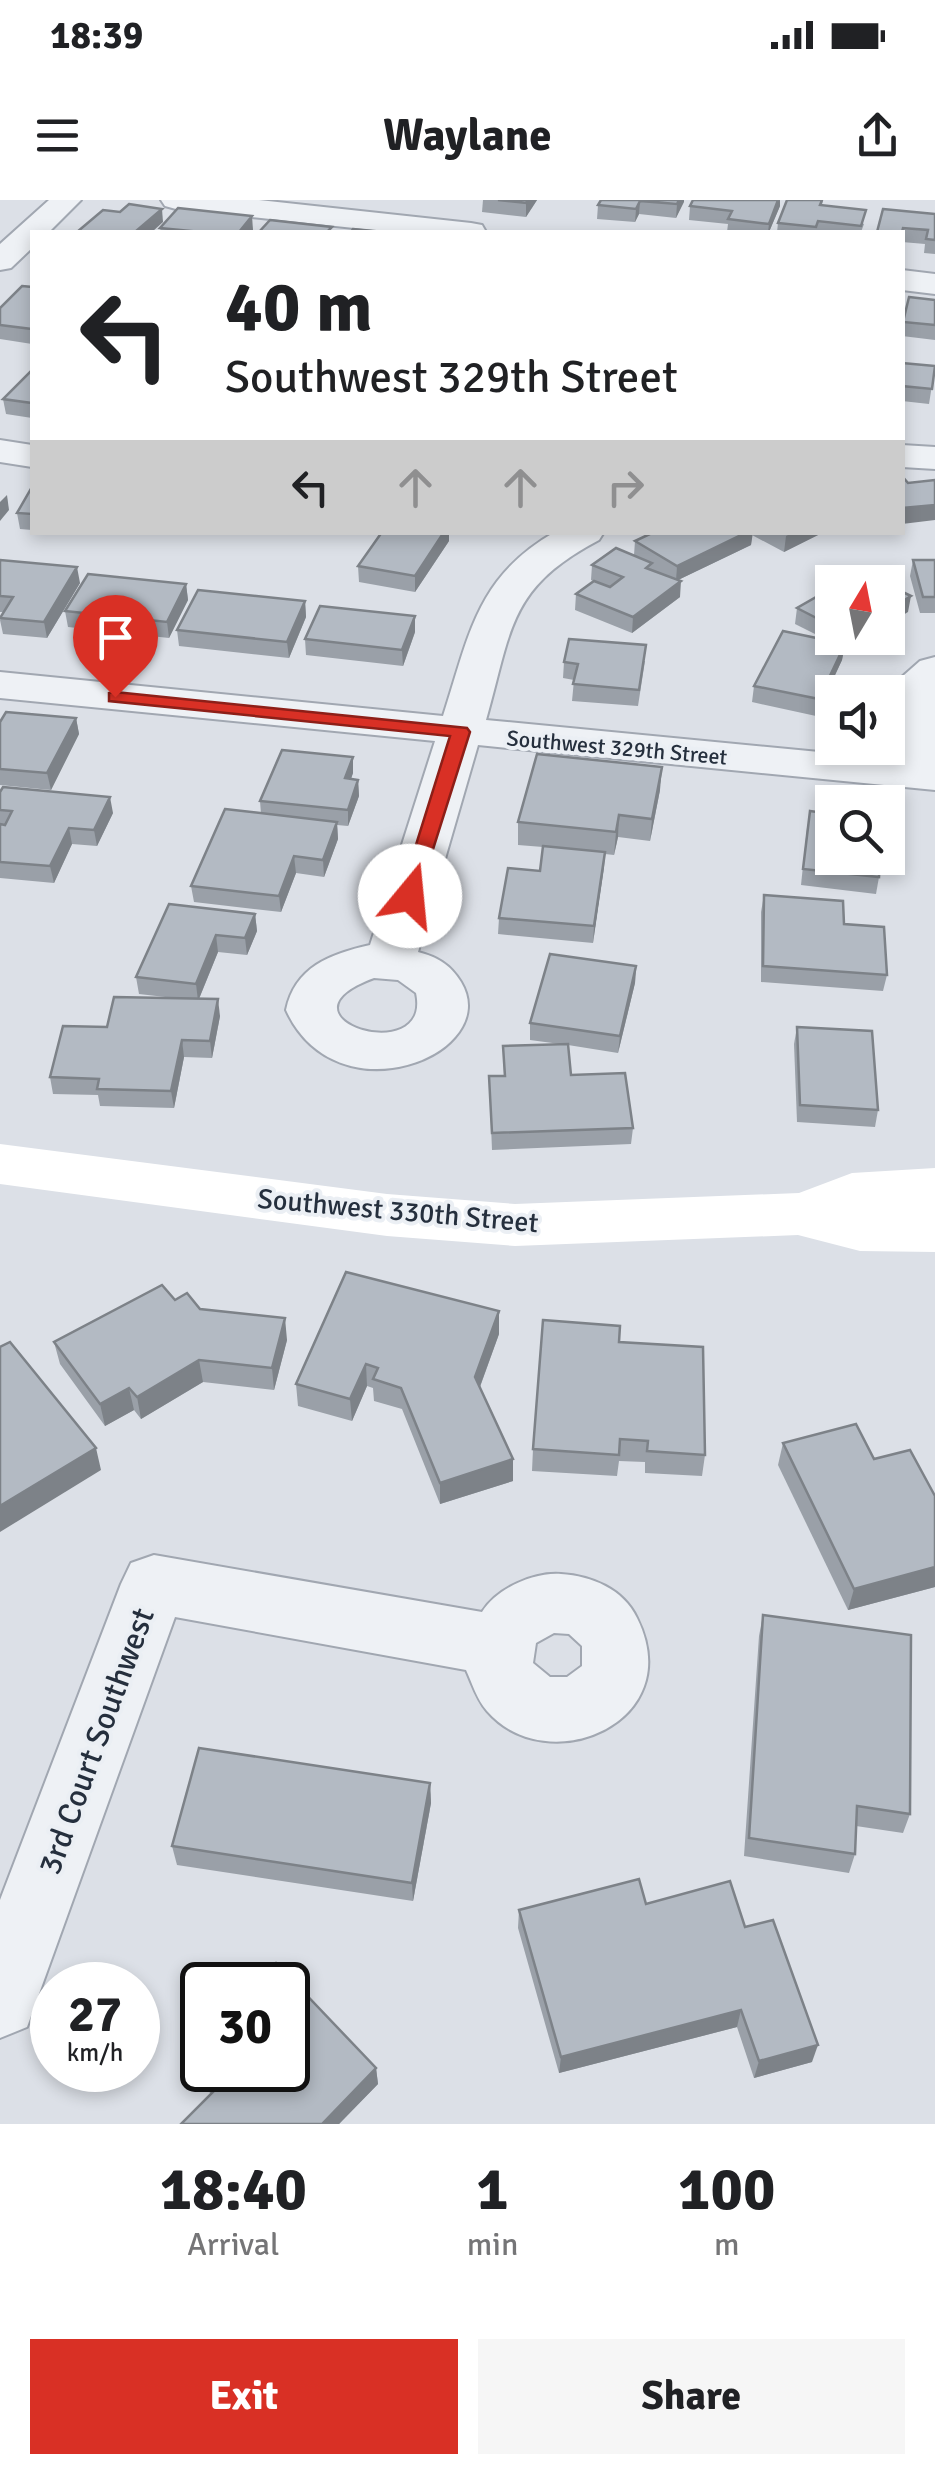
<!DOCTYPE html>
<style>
body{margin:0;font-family:Signika,sans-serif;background:#f6f6f6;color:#202124;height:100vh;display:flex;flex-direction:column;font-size:38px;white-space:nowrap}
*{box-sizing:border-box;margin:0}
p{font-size:32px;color:#757577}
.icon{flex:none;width:55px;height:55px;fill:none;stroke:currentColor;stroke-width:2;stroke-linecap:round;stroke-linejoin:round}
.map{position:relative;height:1924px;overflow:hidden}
.details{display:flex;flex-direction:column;background:#fff;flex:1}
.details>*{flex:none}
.guide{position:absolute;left:30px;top:30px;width:875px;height:305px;border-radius:0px;box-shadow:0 5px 15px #0003;background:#fff;color:#202124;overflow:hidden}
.needle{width:65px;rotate:10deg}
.buttons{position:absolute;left:815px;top:365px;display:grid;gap:20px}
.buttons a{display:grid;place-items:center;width:90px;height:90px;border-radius:0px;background:#fff;box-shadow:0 5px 15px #0003;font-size:50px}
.speed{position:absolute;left:30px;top:1762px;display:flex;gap:20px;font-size:50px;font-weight:700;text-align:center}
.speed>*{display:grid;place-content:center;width:130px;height:130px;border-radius:50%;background:#fff;box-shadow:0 5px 15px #0003;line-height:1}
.speed small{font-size:25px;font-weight:400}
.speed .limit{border:5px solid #111;border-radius:15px;background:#fff;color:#111}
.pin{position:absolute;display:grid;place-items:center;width:85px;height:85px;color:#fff;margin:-102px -42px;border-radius:50% 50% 50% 0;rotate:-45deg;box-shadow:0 0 10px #0007}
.pin .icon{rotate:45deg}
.me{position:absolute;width:110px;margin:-55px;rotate:17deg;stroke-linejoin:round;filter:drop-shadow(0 0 8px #0008)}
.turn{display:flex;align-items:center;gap:35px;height:210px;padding:0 30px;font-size:45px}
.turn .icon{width:130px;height:130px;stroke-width:2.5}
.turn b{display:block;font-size:70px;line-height:85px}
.lanes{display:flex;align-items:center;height:95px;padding:0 30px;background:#0003;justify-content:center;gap:50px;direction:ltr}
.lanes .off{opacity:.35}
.eta{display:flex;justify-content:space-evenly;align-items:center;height:170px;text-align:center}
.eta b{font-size:60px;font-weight:800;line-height:70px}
.button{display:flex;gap:20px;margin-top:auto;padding:20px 30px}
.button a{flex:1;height:115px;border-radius:0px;background:#d93025;color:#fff;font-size:40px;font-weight:800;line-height:115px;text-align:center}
.button a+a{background:#f6f6f6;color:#202124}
.status{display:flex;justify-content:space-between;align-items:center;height:70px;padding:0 50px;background:#fff;direction:ltr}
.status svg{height:28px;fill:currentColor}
header{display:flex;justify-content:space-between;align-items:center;height:130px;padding:0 30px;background:#fff;font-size:45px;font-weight:800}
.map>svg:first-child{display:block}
</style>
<div class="status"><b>18:39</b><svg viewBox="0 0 49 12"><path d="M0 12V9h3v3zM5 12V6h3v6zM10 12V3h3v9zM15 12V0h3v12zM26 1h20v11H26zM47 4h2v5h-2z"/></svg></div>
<header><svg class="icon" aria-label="menu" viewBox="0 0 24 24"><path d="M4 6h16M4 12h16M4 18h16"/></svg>Waylane<svg class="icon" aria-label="share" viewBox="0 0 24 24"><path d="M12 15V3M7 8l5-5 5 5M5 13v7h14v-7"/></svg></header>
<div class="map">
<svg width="935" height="1924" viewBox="0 0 935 1924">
<rect width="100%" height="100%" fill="#dce0e7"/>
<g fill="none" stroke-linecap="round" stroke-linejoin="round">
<g stroke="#a1a7b1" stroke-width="4">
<g id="street">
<polygon points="49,0 81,0 49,32 32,32 32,48 11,68 0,70 0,44"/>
<polygon points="161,0 259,0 471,23 482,25 486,32 391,32 176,9 165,6"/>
<polygon points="902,70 935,74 935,94 902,90"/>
<polygon points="0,240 32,245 32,267 0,262"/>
<polygon points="902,245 935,247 935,269 902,267"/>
<path d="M555 332H604L599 340C508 388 512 429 486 520L892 559 895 483 920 461 935 457V590L478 545 418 752C437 757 450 764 461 782 504 853 337 922 286 810 295 767 330 754 370 745L435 541 0 498V472L443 516C469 436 476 377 555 332ZM374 778 398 780 416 793C433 870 265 818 374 778Z"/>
<path d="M154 1355 482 1412C497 1388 534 1372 561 1374 592 1376 623 1389 637 1418 689 1523 547 1581 487 1511 477 1500 472 1483 466 1470L175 1417 27 1827 0 1838V1700L121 1384 131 1363ZM554 1433 569 1434 582 1446V1466L567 1477H550L533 1463 536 1443Z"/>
</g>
</g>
<use href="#street" fill="#eef1f5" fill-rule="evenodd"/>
<polygon fill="#fff" fill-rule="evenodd" points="0,944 387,994 515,1004 799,993 852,973 935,968 935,1052 860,1051 798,1035 515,1046 387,1036 0,984"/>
</g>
<g fill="#9aa0a8">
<polygon points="483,0 537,0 526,17 482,12"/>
<polygon points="601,0 684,0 676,18 639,14 635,22 597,19 598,5"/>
<polygon points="823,0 822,5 864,24 861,32 777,32 778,23"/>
<polygon points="690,6 780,6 769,32 727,32 728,24 689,20"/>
<polygon points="935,14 935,54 924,53 925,44 902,42 902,32 877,32"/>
<polygon points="160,28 253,30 252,32 161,32"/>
<polygon points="32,87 32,144 0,139 0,108"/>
<polygon points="935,100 935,140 902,136 903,122"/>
<polygon points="902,163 935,166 929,204 902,201"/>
<polygon points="32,172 32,218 6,214 3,199"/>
<polygon points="32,287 32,330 20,329 17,313"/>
<polygon points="654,332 824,332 784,352 752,335 751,345 678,380 680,397 632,433 575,410 576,394 593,381 591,380 592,365 634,355 635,341"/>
<polygon points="449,341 415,392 359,382 358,366"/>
<polygon points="0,360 80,383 47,438 3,434 0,420 4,412 0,412"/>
<polygon points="913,360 935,360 935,413 920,413 910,376"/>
<polygon points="186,384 188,400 169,438 68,427 65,411"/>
<polygon points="832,388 832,438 865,438 844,449 842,460 816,516 752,502 754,486 827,440 795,424 797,408"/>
<polygon points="305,401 306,417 289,458 179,446 177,430"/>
<polygon points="415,416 415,432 403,466 306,455 305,439"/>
<polygon points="645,461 638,506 572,501 574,480 563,478 564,462"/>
<polygon points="76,518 79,534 51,590 0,585 0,522"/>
<polygon points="353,557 353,573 351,579 358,580 359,596 348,626 337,625 338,639 324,677 296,673 281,712 194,702 191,686 261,614 260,601"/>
<polygon points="660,590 650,641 618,637 614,655 605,654 593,743 498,734 499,718 540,671 543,647 518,645 518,622"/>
<polygon points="0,592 113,613 97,646 72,644 54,683 0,678"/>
<polygon points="807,628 879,677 876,694 801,685"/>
<polygon points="764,695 844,724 887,775 883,791 761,782 761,712"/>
<polygon points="255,714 257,731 247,755 218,752 199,799 220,816 212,858 184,857 174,908 100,906 98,895 53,894 50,877 107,827 174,798 139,794 136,777"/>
<polygon points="636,766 635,783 618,853 568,845 571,875 633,928 631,944 492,950 489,876 504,876 503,846 560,844 530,840 530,823"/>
<polygon points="797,827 878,910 875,927 797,922 794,844"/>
<polygon points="175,1100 287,1140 274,1190 203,1182 141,1219 134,1210 105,1226 60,1164 54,1142"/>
<polygon points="499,1111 499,1134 480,1187 513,1259 513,1281 440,1304 402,1209 374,1201 373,1188 367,1186 352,1221 298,1206 296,1184"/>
<polygon points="619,1142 705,1255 702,1276 645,1273 645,1262 619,1261 617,1276 532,1271 533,1249"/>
<polygon points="783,1243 874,1259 935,1296 935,1387 848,1410 778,1265"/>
<polygon points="763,1415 910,1614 903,1633 856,1626 855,1654 849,1673 744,1656 759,1436"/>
<polygon points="430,1583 431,1603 413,1701 177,1665 172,1646"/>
<polygon points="646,1704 745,1727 812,1862 754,1878 737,1827 559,1873 518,1728 519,1710"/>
<polygon points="184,1852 376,1868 378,1884 339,1924 181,1924 211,1894 189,1868"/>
</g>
<g fill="#7d8288">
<polygon points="528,0 537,0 526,17 526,3"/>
<polygon points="679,0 684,0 684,2 676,18 677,4"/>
<polygon points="778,0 780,0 780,6 769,32 768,32 769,24"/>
<polygon points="640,1 639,14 635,22 636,9"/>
<polygon points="162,9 163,22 152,32 135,32"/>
<polygon points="252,16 253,30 252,32 239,32"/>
<polygon points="7,295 9,310 0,321 0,302"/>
<polygon points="935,305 935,320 902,324 902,308"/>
<polygon points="444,332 449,332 449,341 415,392 415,376"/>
<polygon points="747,332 753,332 751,345 676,381 677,366"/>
<polygon points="794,332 824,332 784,352 786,336"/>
<polygon points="77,367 80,383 47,438 44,422"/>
<polygon points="681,381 680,397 632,433 633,417"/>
<polygon points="186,384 188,400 169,438 167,422"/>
<polygon points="911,396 908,412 888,424 888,410"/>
<polygon points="305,401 306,417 289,458 287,442"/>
<polygon points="415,416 415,432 403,466 402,450"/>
<polygon points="846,438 865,438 844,449"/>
<polygon points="845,444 842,460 816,516 819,499"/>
<polygon points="76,518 79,534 51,590 47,573"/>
<polygon points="353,557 353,573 345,595 345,578"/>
<polygon points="662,567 660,590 650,641 652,619"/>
<polygon points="358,580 359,596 348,626 348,610"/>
<polygon points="110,597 113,613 97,646 94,630"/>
<polygon points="619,615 618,637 614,655 616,632"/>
<polygon points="337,622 338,639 324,677 323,660"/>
<polygon points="69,628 72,644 54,683 50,666"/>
<polygon points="605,652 604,668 593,743 594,726"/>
<polygon points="294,656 296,673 281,712 279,696"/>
<polygon points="255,714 257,731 247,755 245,738"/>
<polygon points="216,735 218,752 198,801 196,784"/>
<polygon points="636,766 635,783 618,853 620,836"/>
<polygon points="218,799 220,816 212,858 210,841"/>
<polygon points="182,840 184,857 174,908 171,891"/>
<polygon points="499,1111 499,1134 475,1200 475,1177"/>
<polygon points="285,1118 287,1140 274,1190 272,1168"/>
<polygon points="199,1160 203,1182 141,1219 137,1197"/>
<polygon points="366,1164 367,1186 352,1221 350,1199"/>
<polygon points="129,1188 134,1210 105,1226 100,1204"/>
<polygon points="96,1248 101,1270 0,1332 0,1306"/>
<polygon points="513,1259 513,1281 440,1304 440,1283"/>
<polygon points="935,1367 935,1387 848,1410 854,1389"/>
<polygon points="430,1583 431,1603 413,1701 412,1683"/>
<polygon points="741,1810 737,1827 559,1873 561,1857"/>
<polygon points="818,1845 812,1862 754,1878 759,1861"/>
<polygon points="376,1868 378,1884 339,1924 322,1924"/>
</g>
<g fill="#b3bac3" stroke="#7d8288" stroke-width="2.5">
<polygon points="498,0 528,0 526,3"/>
<polygon points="601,0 679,0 677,4 640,1 636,9 598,5"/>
<polygon points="693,0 778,0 769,24 728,19 732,11 690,6"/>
<polygon points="787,0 822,0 820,5 866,10 861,26 818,21 816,27 778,23"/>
<polygon points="129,4 162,9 135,32 77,32 103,10 120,12"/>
<polygon points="178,8 252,16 239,32 201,32 160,28"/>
<polygon points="883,9 935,14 935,40 926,39 928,30 903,28 902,32 877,32"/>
<polygon points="270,20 332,27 327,32 259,32"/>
<polygon points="353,29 384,32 351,32"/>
<polygon points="22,86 32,87 32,129 0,125 0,108"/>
<polygon points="909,97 935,100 935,125 903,122"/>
<polygon points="902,163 935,166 932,189 902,186"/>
<polygon points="31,171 32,172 32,203 3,199"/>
<polygon points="902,276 908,283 935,280 935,305 902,308"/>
<polygon points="32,287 32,314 17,313"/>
<polygon points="382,332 444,332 415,376 358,366"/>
<polygon points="654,332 747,332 677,366 635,341"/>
<polygon points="616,348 652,363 646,368 681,381 633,417 576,394 594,381 610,387 623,377 592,365"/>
<polygon points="0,360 77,367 44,422 0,418 13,397 0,396"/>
<polygon points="913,360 935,360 935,397 923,397"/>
<polygon points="861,372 883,382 842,382"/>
<polygon points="88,374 186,384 167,422 65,411"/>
<polygon points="888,385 911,396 888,410"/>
<polygon points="832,388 832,426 797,408"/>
<polygon points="198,390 305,401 287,442 177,430"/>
<polygon points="320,406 415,416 402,450 305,439"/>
<polygon points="783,431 845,444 819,499 754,486"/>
<polygon points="569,439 646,445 639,490 573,484 578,464 564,462"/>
<polygon points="6,512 76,518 47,573 0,569 0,522"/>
<polygon points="282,550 353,557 345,578 358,580 348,610 260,601"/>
<polygon points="537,554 662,567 652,619 619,615 616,632 518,622"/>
<polygon points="3,587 110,597 94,630 69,628 50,666 0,662 0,624 5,625 12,611 0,610 0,592"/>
<polygon points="225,609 337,622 323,660 294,656 279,696 191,686"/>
<polygon points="810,611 832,614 832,658 880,658 879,677 803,669"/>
<polygon points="543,646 605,652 594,726 499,718 508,668 540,671"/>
<polygon points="764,695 843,701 844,724 884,727 887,775 763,766"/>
<polygon points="169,704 255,714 245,738 216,735 196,784 136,777"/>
<polygon points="550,754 636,766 620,836 530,823"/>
<polygon points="114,797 218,799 210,841 182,840 171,891 97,889 99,879 50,877 63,826 107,827"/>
<polygon points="797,827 872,831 878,910 800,905"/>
<polygon points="568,844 571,875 625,873 633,928 492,933 489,876 505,876 503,846"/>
<polygon points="346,1072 499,1111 475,1177 513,1259 440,1283 401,1188 373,1179 378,1168 366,1164 350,1199 296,1184"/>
<polygon points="162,1085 175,1100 187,1093 200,1109 285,1118 272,1168 199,1160 137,1197 129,1188 100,1204 54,1142"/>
<polygon points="543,1120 620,1126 619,1142 703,1147 705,1255 647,1251 648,1241 620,1239 619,1255 533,1249"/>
<polygon points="10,1142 96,1248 0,1306 0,1147"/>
<polygon points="856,1224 874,1259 910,1250 935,1296 935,1367 854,1389 783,1243"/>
<polygon points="763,1415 911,1435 910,1614 857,1606 855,1654 749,1638"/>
<polygon points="199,1548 430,1583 412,1683 172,1646"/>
<polygon points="639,1679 646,1704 730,1681 745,1727 773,1720 818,1845 759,1861 741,1810 561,1857 519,1710"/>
<polygon points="276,1763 376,1868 322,1924 181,1924 216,1889 184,1852 202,1834 202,1870 288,1870 288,1785 253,1785"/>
</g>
<polygon fill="#d93025" stroke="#8d1f18" stroke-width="2.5" points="115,492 467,528 470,532 417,700 410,702 400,696 450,536 109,501 109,493"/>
<g text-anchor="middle" stroke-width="8" stroke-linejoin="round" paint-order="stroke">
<g font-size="22" fill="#252f3d" stroke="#ebeff4">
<text transform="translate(617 547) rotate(5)" y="8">Southwest 329th Street</text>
</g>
<g font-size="28" fill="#252f3d" stroke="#ebeff4">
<text transform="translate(398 1010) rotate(5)" y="10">Southwest 330th Street</text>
</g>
<g font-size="32" fill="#252f3d" stroke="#ebeff4">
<text transform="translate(96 1541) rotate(-70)" y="11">3rd Court Southwest</text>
</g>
</g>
</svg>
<div class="buttons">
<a><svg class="needle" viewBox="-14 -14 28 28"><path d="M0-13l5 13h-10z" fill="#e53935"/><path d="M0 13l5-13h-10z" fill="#757577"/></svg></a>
<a><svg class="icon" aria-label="sound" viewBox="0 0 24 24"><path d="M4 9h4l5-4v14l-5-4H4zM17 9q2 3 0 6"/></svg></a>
<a><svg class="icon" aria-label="search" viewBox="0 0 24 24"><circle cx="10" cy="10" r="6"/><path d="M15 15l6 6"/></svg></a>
</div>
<div class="speed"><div>27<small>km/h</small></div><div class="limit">30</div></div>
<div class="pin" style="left:115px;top:497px;background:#d93025"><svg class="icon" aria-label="arrive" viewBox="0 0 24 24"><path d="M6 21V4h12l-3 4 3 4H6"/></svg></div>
<svg class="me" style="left:410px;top:696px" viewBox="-20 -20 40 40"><circle r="19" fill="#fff"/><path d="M0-13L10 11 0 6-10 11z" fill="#d93025"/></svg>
<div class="guide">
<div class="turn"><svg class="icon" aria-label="left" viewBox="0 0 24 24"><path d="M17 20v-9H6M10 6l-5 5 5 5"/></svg><div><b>40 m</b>Southwest 329th Street</div></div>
<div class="lanes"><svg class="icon" aria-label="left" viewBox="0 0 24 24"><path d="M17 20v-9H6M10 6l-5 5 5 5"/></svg><svg class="icon off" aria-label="ahead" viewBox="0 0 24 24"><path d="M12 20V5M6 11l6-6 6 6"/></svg><svg class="icon off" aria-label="ahead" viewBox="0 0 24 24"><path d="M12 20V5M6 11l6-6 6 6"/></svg><svg class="icon off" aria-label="right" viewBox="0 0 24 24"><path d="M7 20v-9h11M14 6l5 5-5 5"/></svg></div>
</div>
</div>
<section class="details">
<div class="eta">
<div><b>18:40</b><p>Arrival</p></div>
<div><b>1</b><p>min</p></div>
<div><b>100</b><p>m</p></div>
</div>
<div class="button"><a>Exit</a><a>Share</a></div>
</section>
